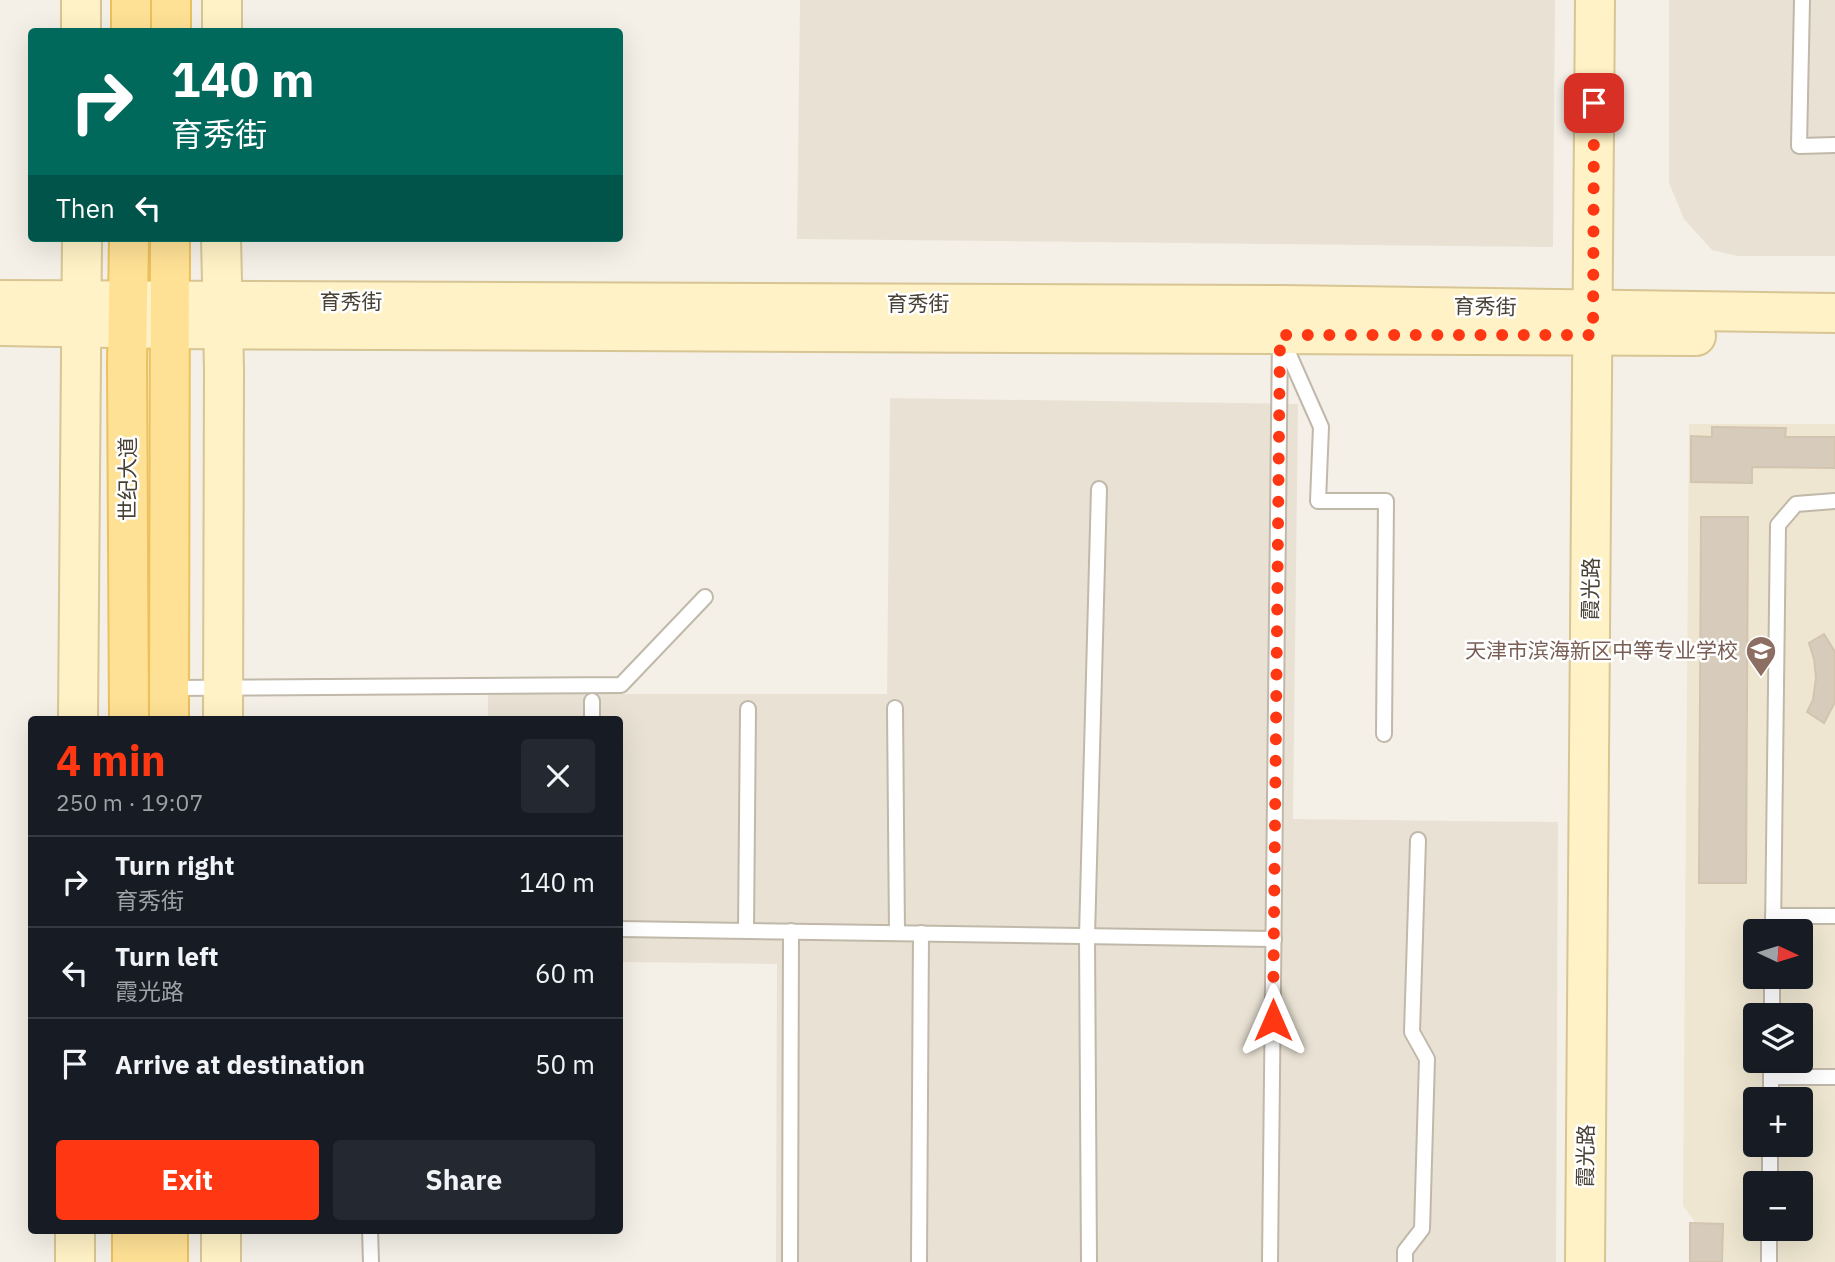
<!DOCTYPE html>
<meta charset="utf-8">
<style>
body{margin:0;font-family:"IBM Plex Sans","Noto Sans SC",sans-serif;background:#242831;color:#f1f3f6;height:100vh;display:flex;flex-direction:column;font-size:26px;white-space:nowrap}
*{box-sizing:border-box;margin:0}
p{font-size:23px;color:#9ea1a6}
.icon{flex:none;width:38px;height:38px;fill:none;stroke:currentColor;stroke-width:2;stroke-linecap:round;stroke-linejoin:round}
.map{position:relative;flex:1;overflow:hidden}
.drawer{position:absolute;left:28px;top:716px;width:595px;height:518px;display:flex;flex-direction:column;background:#171b24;border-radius:7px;box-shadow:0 7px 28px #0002}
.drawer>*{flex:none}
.banner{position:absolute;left:28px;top:28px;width:595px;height:214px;border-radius:7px;box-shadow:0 7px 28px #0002;background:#00695c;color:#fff;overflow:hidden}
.needle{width:46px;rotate:94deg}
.fabs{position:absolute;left:1743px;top:919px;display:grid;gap:14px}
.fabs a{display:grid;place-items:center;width:70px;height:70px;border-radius:7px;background:#171b24;box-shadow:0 7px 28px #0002;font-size:35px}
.pin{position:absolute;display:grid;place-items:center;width:60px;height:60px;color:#fff;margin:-30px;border-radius:14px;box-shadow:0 4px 10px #0006}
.me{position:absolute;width:77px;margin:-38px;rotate:0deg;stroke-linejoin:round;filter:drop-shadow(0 0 5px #0008)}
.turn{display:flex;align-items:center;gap:24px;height:147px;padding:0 28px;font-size:32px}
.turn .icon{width:91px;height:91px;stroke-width:2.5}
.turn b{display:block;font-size:49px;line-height:60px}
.then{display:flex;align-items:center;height:66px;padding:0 28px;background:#0003;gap:14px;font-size:26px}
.round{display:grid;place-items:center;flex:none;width:74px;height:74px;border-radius:7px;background:#242831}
.overview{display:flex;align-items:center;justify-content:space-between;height:119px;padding:0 28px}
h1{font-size:42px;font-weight:800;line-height:52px;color:#ff3813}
.primary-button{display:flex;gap:14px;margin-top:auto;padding:14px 28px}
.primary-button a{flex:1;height:80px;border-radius:7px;background:#ff3813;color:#fff;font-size:28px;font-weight:800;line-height:80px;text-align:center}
.primary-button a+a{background:#242831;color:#f1f3f6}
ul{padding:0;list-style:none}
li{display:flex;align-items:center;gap:21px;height:91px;padding:0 28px;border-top:2px solid #363941}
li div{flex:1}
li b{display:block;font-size:26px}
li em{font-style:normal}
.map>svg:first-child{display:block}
.residential{fill:#e9e2d4}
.education{fill:#eee6d0;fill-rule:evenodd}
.building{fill:#d7ccbb;stroke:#d2c4ae;stroke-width:2}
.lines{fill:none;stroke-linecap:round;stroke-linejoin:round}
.lane-casing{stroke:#c0b8a9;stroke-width:18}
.secondary-casing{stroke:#d7c594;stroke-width:42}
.primary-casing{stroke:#ebc15e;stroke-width:42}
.lane{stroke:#fff;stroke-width:14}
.secondary{stroke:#fff2c6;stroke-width:38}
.primary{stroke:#ffe195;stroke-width:38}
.route{stroke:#ff3813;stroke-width:12;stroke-dasharray:0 21.6}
.labels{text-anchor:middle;stroke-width:5;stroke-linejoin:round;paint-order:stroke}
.street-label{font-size:21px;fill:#484135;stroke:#fff}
.education-label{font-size:21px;fill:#785e54;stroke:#fff;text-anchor:end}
</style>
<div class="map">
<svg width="1835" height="1262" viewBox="0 0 1835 1262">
<rect width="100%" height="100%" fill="#f4f0e7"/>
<g class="residential">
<polygon points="800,0 1555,0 1553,247 797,239"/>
<polygon points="1669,0 1835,0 1835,256 1738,256 1712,250 1684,219 1669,183"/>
<polygon points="890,398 1298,404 1293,819 1558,822 1556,1262 776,1262 777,964 620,962 620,719 488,719 488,694 887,694"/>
</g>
<path class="education" d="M1689,424H1835V1262H1695L1696,1223L1683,1206ZM1755,931H1801V976H1755ZM1755,1015H1801V1060H1755ZM1755,1099H1801V1144H1755ZM1755,1183H1801V1228H1755Z"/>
<g class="building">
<polygon points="1712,427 1786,428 1785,437 1835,437 1835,468 1752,467 1752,483 1691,482 1691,436 1712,437"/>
<polygon points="1701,517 1748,517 1746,883 1699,883"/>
<polygon points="1824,634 1835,652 1835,702 1824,723 1807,712 1813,700 1816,678 1814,659 1809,643"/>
<polygon points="1690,1223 1723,1224 1722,1262 1690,1262"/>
</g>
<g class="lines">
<g class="lane-casing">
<g id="lane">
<polyline points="1802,0 1799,146 1835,145"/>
<polyline points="1282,339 1321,427 1318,501 1386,501 1384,734"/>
<polyline points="170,688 621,685 705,597"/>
<polyline points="895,708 897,933"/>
<polyline points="592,719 592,701"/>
<polyline points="1773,916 1835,916"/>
<polyline points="620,929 1274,939"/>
<polyline points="746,930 748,709"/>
<polyline points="1773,931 1778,525 1796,504 1835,501"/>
<polyline points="1772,1015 1772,976"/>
<polyline points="1771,1077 1835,1077"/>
<polyline points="1771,1099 1771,1060"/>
<polyline points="1770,1183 1770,1144"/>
<polyline points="370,1230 371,1262"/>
<polyline points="790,1262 791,931"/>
<polyline points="919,1262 921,933"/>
<polyline points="1089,1262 1087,936 1099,489"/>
<polyline points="1270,1262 1280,334"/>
<polyline points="1405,1262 1405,1251 1422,1229 1427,1059 1412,1032 1418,840"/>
<polyline points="1769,1262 1769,1228"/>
</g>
</g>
<g class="secondary-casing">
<g id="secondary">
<polyline points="81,0 81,32"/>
<polyline points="222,32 222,0"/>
<polyline points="221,238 224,369 223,719"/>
<polyline points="0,300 1282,305 1835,313"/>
<polyline points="0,326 170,329 1696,336"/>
<polyline points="78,719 82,238"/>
<polyline points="75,1230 75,1262"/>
<polyline points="221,1230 221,1262"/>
<polyline points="1585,1262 1595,0"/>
</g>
</g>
<g class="primary-casing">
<g id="primary">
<polyline points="131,32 131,0"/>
<polyline points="171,32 171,0"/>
<polyline points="129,719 127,364 129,238"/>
<polyline points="169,719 170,238"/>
<polyline points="132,1230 132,1262"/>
<polyline points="168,1230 168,1262"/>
</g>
</g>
<use href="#lane" class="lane"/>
<use href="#secondary" class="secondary"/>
<use href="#primary" class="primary"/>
</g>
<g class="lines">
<polyline class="route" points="1273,1020 1280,335 1593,335 1594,103"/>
</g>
<defs>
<g id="school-pin" transform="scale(1.575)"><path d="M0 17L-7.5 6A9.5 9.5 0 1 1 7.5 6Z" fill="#8d6e63" stroke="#fff"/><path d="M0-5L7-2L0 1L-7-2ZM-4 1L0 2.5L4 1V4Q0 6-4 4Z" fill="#fff"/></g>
</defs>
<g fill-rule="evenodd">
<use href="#school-pin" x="1761" y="651"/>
</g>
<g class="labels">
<g class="street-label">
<text x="351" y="309">育秀街</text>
<text x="918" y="311">育秀街</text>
<text transform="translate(1485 307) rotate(1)" y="7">育秀街</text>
<text transform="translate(128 479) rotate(-90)" y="7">世纪大道</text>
<text transform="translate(1591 589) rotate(-89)" y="7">霞光路</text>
<text transform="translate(1586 1156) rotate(-89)" y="7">霞光路</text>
</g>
<g class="education-label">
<text x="1738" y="658">天津市滨海新区中等专业学校</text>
</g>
</g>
</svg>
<div class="fabs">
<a><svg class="needle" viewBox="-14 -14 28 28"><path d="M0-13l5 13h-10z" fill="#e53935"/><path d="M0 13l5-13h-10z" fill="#9ea1a6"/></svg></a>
<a><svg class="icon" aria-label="layers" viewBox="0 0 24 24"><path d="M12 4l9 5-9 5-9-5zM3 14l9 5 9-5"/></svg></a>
<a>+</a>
<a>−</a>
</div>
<div class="pin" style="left:1594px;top:103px;background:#d93025"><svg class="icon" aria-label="arrive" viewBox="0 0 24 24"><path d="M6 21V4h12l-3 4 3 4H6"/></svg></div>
<svg class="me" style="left:1273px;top:1020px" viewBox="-20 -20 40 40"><path d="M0-17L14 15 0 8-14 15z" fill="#ff3813" stroke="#fff" stroke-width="4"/></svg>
<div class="banner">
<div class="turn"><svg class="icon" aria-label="right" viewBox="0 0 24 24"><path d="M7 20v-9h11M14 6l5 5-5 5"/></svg><div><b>140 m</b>育秀街</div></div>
<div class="then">Then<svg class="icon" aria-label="left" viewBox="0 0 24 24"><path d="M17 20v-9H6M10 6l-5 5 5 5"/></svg></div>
</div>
<section class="drawer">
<div class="overview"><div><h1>4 min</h1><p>250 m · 19:07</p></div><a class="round"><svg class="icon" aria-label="close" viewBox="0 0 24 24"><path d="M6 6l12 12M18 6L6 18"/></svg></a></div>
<ul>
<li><svg class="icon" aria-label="right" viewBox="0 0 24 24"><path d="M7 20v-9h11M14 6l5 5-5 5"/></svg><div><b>Turn right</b><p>育秀街</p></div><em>140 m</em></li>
<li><svg class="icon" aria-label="left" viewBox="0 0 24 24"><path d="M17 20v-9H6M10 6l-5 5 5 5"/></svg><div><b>Turn left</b><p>霞光路</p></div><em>60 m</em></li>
<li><svg class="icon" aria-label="arrive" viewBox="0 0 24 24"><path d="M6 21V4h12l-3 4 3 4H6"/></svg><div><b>Arrive at destination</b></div><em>50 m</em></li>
</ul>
<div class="primary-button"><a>Exit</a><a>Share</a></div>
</section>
</div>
